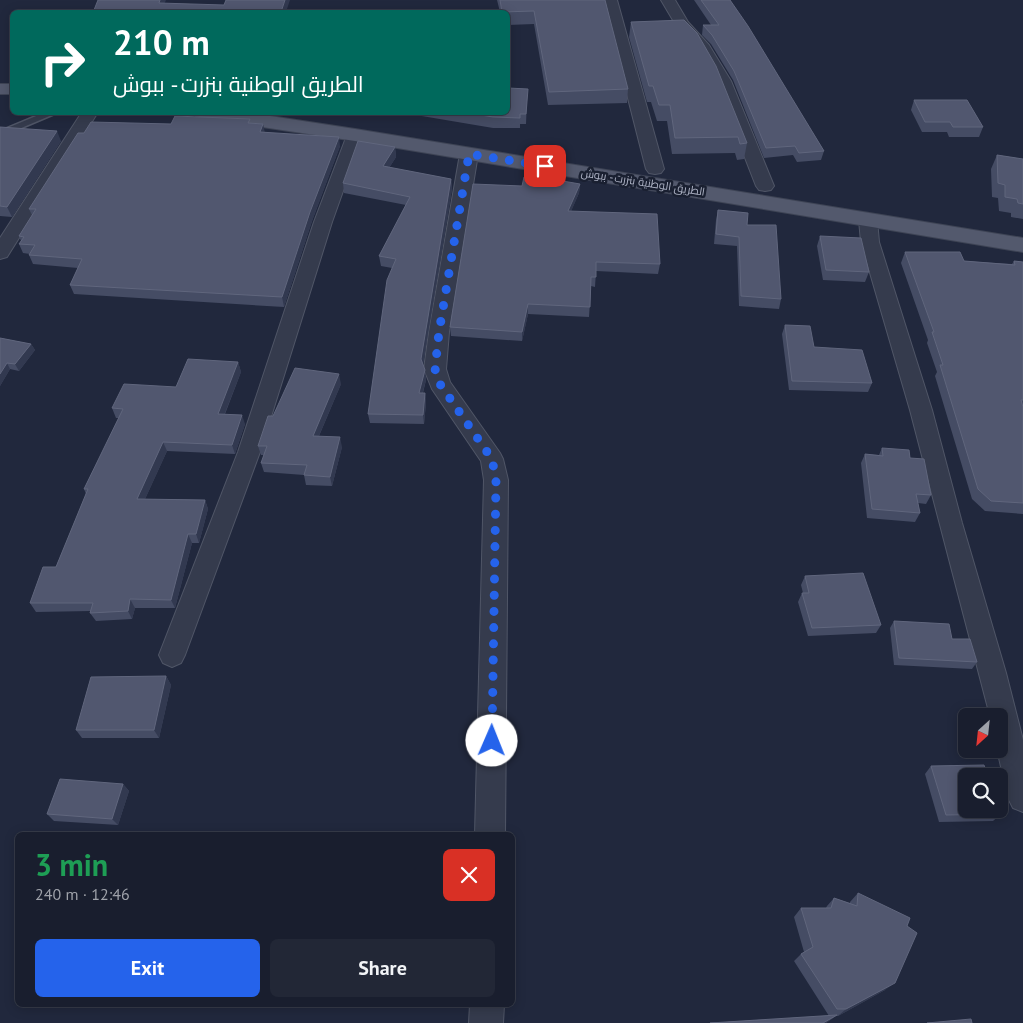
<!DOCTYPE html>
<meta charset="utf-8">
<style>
body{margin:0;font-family:"PT Sans",Cairo,sans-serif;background:#222736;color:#f1f3f6;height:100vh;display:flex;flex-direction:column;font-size:19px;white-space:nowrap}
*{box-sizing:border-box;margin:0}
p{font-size:16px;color:#9fa2aa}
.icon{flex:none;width:28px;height:28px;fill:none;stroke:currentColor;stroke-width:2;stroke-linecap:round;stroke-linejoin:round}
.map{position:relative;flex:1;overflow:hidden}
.drawer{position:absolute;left:15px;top:832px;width:500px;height:175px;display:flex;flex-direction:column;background:#191e2e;border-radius:8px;box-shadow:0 2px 12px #0003,0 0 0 1px #373c4a}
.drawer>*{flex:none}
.hud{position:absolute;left:10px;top:10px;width:500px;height:105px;border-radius:8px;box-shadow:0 2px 12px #0003,0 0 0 1px #373c4a;background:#00695c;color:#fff;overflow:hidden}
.needle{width:32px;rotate:207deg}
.fabs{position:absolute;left:958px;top:708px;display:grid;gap:10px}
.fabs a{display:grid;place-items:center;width:50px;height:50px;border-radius:8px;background:#191e2e;box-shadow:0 2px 12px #0003,0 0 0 1px #373c4a;font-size:25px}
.pin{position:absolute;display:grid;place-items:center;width:42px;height:42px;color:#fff;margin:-21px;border-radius:10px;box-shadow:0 2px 8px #0006}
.me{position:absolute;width:55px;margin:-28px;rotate:1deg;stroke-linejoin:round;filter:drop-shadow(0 0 4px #0008)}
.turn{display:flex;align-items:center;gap:18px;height:105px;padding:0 20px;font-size:22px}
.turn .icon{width:65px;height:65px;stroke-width:2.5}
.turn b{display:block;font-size:35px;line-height:42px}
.round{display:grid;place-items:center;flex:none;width:52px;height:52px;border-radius:8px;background:#222736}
.overview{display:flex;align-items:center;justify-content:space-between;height:85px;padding:0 20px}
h1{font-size:30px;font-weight:800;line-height:38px;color:#1e9e55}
.primary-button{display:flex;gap:10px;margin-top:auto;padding:10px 20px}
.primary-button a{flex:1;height:58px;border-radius:8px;background:#2563eb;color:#fff;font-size:20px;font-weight:800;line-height:58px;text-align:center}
.primary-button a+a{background:#222736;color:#f1f3f6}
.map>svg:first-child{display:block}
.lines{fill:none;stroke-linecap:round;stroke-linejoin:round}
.lane-casing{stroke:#505667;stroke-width:3}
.street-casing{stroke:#505667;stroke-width:2}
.primary-casing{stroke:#3e4455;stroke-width:2}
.lane{fill:#353b4d;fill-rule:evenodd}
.street{fill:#353b4d;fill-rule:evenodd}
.primary{fill:#53596d;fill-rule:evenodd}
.wall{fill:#454c64}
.shaded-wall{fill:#323950}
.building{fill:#51576f;stroke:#60667d}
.route{stroke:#2563eb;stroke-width:9;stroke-dasharray:0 16.2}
.labels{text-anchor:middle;stroke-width:5;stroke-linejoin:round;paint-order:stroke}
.far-street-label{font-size:11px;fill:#b1b6c8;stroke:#1a2031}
</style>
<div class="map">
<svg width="1023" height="1023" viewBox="0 0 1023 1023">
<rect width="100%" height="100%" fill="#21283d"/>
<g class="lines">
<g class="lane-casing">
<polygon id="lane" points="46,112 59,112 0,137 0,131"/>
</g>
<g class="street-casing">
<g id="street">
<polygon points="603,0 617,0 664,169 661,173 655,174 649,173 646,169"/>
<polygon points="661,0 675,0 688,22 709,45 731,81 774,186 771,190 765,191 759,190 756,186 715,81 696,47 677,27"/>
<polygon points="82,112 98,112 7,257 0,259 0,238"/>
<polygon points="355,130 361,131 363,135 332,222 260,452 185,655 181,663 172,667 163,663 159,655 238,452 314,222 347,135 349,131"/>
<polygon points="469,149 475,150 478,154 449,332 446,369 450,382 500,453 503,459 508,480 505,835 475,835 484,480 481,461 432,389 424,369 429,332 460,154 463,150"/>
<polygon points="868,214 874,216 877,220 879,242 932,410 962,523 1006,673 1023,740 1023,812 1013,808 1008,798 997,749 999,749 999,716 990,716 910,410 861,242 859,220 862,216"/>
<polygon points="470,1005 504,1005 503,1023 469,1023"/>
</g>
</g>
<g class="primary-casing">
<g id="primary">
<rect x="0" y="84" width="12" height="10"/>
<polygon points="194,112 244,112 355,129 1023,238 1023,252 355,141 203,118 196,116"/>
</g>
</g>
<use href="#lane" class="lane"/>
<use href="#street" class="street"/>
<use href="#primary" class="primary"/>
</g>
<g class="wall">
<polygon points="497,0 605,0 628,89 627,103 548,105 534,24 508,25 508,12 500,12"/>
<polygon points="694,0 730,0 824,151 821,160 797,162 793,155 764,158 733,80 711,44 702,35 703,25 711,25"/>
<polygon points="631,22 747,143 744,159 737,160 735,153 672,154 667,121 657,121 651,102 647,102 629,37"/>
<polygon points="527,99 526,124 520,124 520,128 493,128 404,113 508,112"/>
<polygon points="914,100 983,127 979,137 949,137 947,132 922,132 911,110"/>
<polygon points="251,123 263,124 264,132 340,146 312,221 284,307 74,294 70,285 78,268 33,264 29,255 30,254 23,253 19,244 21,241 19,236 32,215 29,209 84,133 171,124"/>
<polygon points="0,127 61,141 12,217 0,216"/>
<polygon points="395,147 396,157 389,168 451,179 452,189 423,364 426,380 423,393 425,393 426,403 424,424 370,423 368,414 392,268 381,266 379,256 406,205 344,193 343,183"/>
<polygon points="997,155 1023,159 1023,219 1011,217 1011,213 999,211 998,198 992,197 991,169"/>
<polygon points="580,184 579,193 571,211 660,264 658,274 596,271 595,287 591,286 589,317 528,314 522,341 451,336 450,327 522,186"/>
<polygon points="718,210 747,225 781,299 779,309 739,306 737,246 714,244 716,220"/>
<polygon points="820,236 869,272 865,282 823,280 817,246"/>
<polygon points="905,252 964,261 1012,264 1014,261 1023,262 1023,514 985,511 972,499 935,376 937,372 927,343 928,340 901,263"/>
<polygon points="785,325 814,347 872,383 868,392 789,390 782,334"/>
<polygon points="0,338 31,344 35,350 19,371 10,369 0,386"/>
<polygon points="238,362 241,372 225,414 245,424 235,454 167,451 145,499 205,500 208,509 199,543 192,543 175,608 135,608 132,619 96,621 90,613 91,611 36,612 30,603 56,567 86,494 84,489 119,418 116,418 112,408 176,387"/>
<polygon points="341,384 319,436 342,447 332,486 306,485 304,475 264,472 261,463 264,455 261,455 258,446 273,416"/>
<polygon points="882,448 910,458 931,495 926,504 918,503 920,513 915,522 867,518 861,463 865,454 879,455"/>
<polygon points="805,576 881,625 876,633 808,636 798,602 802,593 803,593 801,585"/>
<polygon points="894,621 952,639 977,662 972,669 894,665 890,628"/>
<polygon points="166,676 171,685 159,738 82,738 76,730"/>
<polygon points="931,766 1001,814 993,821 939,822 925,774"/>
<polygon points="123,784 129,791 118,825 54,821 47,814"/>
<polygon points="858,893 885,990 838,1016 836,1016 826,1023 710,1023 829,1016 794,961 801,954 804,952 794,917 801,908 826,908 827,906 834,898 850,903 850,902"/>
</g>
<g class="shaded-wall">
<polygon points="160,0 166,0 161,12 159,3"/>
<polygon points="285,0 290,0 286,12 281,12"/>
<polygon points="263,124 265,133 260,132"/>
<polygon points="57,131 61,141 12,217 7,207"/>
<polygon points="339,137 340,146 312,221 284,307 282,297 310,212"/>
<polygon points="395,147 396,157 384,176 383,166"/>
<polygon points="451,179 452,189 422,369 421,359"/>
<polygon points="580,184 579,193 567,221 568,211"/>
<polygon points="528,304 528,314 522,341 522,332"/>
<polygon points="31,344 35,350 19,371 15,364"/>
<polygon points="238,362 241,372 221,423 218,414"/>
<polygon points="7,363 10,369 0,386 0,374"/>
<polygon points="425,370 426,380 420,402 419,393"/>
<polygon points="339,374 341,384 315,445 313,436"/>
<polygon points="425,393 426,403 424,424 423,415"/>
<polygon points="242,415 245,424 235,454 232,445"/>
<polygon points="340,437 342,447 332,486 330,477"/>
<polygon points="163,442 167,451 141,508 137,499"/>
<polygon points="205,500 208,509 199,543 196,534"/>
<polygon points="188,534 192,543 175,608 171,600"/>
<polygon points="130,599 135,608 132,619 128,611"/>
<polygon points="166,676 171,685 159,738 154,730"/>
<polygon points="123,784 129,791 118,825 112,819"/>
<polygon points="895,983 885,990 838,1016 846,1009"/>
<polygon points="837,1015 826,1023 823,1023"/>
</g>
<g class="building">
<polygon points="98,0 160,0 159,3 224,5 226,0 285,0 281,12 68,12 69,11 94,10"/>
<polygon points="500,0 605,0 628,89 549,92 534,11 502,12"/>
<polygon points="701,0 730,0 748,26 824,151 799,153 795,146 766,148 734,71 712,35 703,25 719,25"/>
<polygon points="684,20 697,33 716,66 747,143 740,144 738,137 675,138 670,105 659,105 653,86 649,86 631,22"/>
<polygon points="508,88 528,89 526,114 520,114 520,118 493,117 463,112 508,112"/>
<polygon points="914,100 967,100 983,127 953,127 950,122 925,122"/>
<polygon points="175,116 250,119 248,123 263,124 260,132 339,137 310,212 282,297 70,285 82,259 29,255 35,245 19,244 24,237 19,236 36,209 29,209 78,133 84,133 91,122 171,124"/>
<polygon points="0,127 57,131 7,207 0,206"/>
<polygon points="358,141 395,147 383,166 451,179 421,359 425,370 419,393 425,393 423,415 368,414 387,280 396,259 379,256 410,197 343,183"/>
<polygon points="997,155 1023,159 1023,204 1018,203 1017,199 1005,197 1005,185 998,183"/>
<polygon points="524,177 551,179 580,184 568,211 657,214 660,264 596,262 596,277 591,277 590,307 528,304 522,332 450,327 473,184 522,186"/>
<polygon points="718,210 748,213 747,225 776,225 781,299 741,296 739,237 716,234"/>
<polygon points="820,236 861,238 869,272 826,270"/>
<polygon points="905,252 960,252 964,261 1015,265 1014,261 1023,262 1023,400 1021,400 1023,407 1023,503 991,501 978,489 940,365 943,365 932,332 934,332"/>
<polygon points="785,325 810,326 814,347 862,350 872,383 792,381"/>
<polygon points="0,338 31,344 15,364 7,363 0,374"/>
<polygon points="188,359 238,362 218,414 242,415 232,445 163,442 137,499 205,500 196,534 188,534 171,600 130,599 128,611 90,613 93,603 30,603 43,567 56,567 88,489 84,489 123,409 112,408 124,384 176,387"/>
<polygon points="295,368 339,374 313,436 340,437 330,477 304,475 307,465 261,463 267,446 258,446 268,416 273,416"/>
<polygon points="882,448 909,450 910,458 924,459 931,495 916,494 920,513 872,509 865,454 883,456"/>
<polygon points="863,573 881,625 812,628 802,593 809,593 805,576"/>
<polygon points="894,621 949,624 952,639 970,639 977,662 899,658"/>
<polygon points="166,676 154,730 76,730 91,677"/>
<polygon points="984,765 988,776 966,776 966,809 999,809 1001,814 946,815 931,766"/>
<polygon points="60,779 123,784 112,819 47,814"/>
<polygon points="858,893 910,918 907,926 917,933 895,983 846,1009 837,1009 801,954 813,947 801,908 831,908 834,898 857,906"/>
<polygon points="837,1015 823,1023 710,1023"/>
<polygon points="971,1019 972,1023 927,1023"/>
</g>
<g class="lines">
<polyline class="route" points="492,741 496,480 492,459 440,384 435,369 439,332 469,154 545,166"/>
</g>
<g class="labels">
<g class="far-street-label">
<text transform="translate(643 182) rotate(9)" y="4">الطريق الوطنية بنزرت - ببوش</text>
</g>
</g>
</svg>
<div class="fabs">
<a><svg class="needle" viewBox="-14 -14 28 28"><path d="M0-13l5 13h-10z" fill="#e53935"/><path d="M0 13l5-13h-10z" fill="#9fa2aa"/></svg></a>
<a><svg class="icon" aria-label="search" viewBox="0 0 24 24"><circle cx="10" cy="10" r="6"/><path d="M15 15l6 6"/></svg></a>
</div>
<div class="pin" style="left:545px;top:166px;background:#d93025"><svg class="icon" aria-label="arrive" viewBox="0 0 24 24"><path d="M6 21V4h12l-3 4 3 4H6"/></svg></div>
<svg class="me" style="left:492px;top:741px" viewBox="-20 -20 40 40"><circle r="19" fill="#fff"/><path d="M0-13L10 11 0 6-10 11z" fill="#2563eb"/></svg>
<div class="hud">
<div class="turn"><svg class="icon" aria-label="right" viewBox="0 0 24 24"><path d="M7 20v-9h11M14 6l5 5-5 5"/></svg><div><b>210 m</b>الطريق الوطنية بنزرت - ببوش</div></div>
</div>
<section class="drawer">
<div class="overview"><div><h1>3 min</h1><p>240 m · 12:46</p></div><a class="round" style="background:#d93025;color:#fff"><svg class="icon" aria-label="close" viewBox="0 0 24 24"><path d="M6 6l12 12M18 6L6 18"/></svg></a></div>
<div class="primary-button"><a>Exit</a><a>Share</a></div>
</section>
</div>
